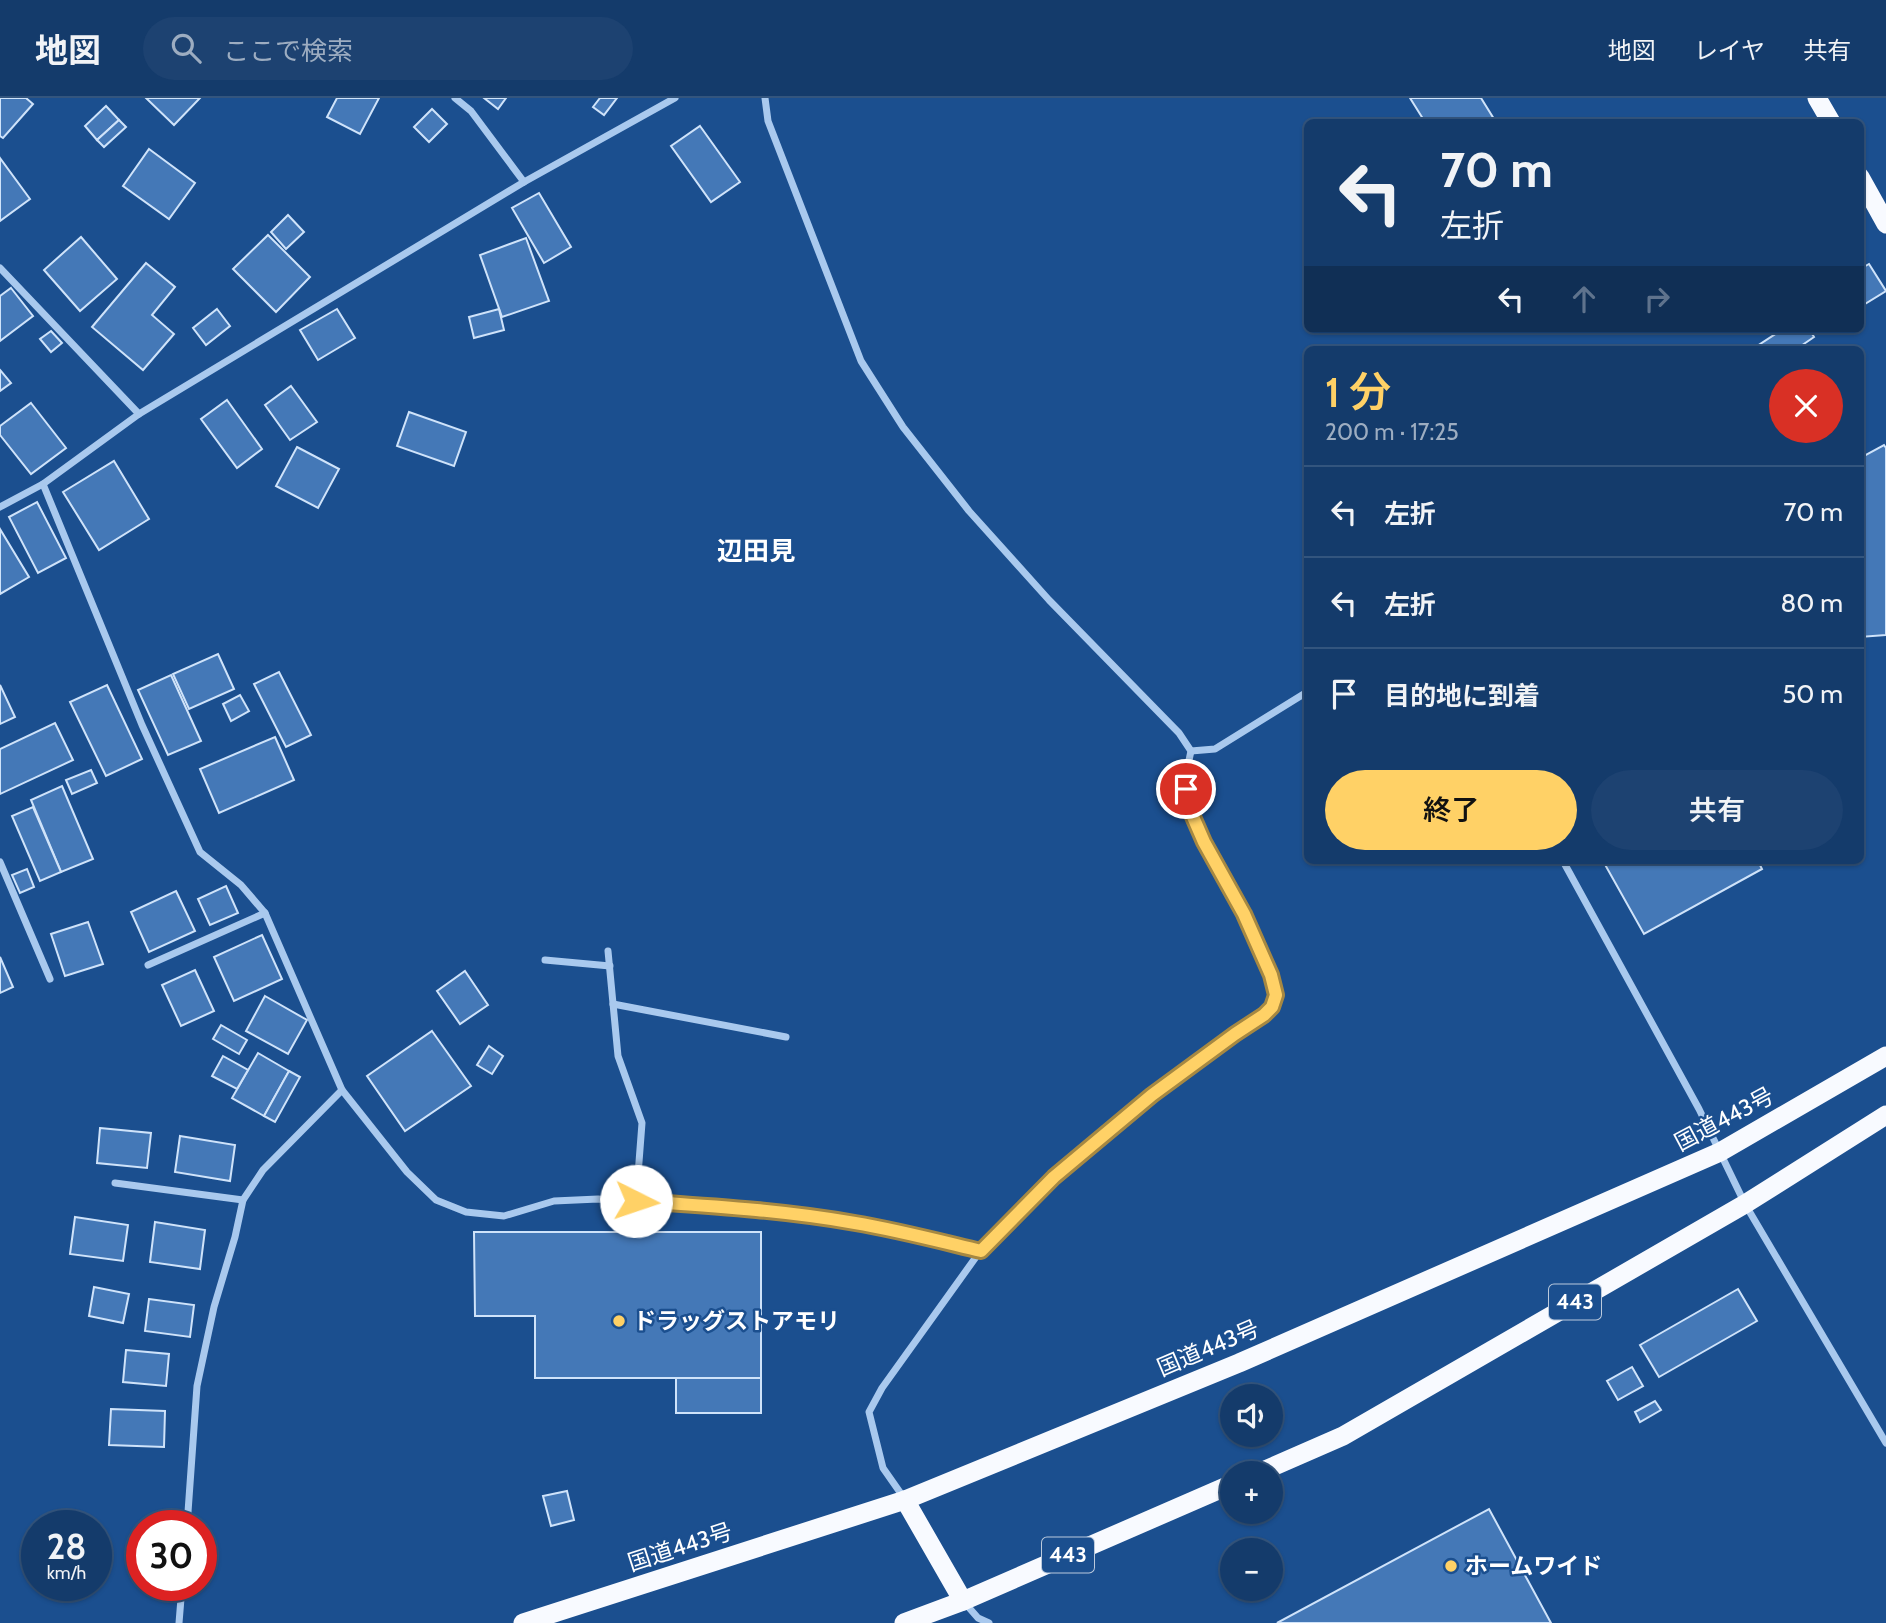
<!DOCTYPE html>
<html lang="ja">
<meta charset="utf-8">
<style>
body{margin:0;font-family:Cabin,"Noto Sans JP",sans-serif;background:#1d4271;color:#f1f3f6;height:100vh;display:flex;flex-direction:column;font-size:26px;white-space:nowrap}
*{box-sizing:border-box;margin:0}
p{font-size:23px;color:#9dadc1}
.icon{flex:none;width:38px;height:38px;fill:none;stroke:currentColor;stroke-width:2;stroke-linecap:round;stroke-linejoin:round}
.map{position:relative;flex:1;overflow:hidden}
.details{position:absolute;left:1304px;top:248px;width:560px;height:518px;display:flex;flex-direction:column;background:#143b6b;border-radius:10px;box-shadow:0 2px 5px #0004,0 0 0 2px #33557e}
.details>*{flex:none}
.guide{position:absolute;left:1304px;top:21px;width:560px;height:214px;border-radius:10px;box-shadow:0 2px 5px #0004,0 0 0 2px #33557e;background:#143b6b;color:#f1f3f6;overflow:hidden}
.tools{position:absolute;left:1220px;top:1286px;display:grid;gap:14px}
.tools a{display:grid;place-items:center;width:63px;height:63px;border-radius:50%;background:#143b6b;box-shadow:0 2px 5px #0004,0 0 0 2px #33557e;font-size:35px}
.speed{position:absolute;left:21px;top:1412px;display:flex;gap:14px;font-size:35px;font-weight:700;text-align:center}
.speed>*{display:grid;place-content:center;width:91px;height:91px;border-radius:50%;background:#143b6b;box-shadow:0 2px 5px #0004,0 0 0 2px #33557e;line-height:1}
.speed small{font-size:18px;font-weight:400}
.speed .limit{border:10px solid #d22;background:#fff;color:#111}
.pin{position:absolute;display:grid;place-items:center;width:60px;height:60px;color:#fff;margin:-30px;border:4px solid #fff;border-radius:50%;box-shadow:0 2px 7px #0007}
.me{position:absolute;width:77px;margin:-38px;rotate:94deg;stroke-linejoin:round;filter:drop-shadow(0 0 5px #0008)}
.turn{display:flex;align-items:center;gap:24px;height:147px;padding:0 21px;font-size:32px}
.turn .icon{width:91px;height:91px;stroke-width:2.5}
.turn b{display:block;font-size:49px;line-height:60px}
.lanes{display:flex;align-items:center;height:66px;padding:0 21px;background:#0003;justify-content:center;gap:35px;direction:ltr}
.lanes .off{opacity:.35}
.round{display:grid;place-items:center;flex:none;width:74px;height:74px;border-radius:37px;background:#1d4271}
.head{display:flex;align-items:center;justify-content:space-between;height:119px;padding:0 21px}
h1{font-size:42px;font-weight:600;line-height:52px;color:#ffd166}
.button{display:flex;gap:14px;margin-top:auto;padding:14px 21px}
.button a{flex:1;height:80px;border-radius:42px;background:#ffd166;color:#111;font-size:28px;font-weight:600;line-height:80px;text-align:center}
.button a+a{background:#1d4271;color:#f1f3f6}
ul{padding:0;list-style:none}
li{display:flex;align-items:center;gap:21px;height:91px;padding:0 21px;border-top:2px solid #33557e}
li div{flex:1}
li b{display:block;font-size:26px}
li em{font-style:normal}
header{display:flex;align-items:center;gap:42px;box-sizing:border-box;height:98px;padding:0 35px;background:#143b6b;border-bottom:2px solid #33557e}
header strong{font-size:33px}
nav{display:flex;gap:38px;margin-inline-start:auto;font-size:24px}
.search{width:490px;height:63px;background:#1d4271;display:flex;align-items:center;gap:18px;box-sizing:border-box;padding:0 24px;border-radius:38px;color:#9dadc1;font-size:26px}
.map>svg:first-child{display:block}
.building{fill:#4478b7;stroke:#cfe3fa;stroke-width:2}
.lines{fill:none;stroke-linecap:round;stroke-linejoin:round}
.minor{stroke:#a9c9ee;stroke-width:7}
.trunk{stroke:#f8faff;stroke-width:19}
.route-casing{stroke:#a68842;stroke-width:18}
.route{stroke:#ffd166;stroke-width:12}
.poi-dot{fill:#ffd166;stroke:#1b4f8f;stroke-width:2.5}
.labels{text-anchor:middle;stroke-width:5;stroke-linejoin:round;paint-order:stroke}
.shield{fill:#1b4f8f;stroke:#bbcadd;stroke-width:2}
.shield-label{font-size:21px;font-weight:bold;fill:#fff}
.street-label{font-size:23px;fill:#fff;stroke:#1b4f8f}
.poi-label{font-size:23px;font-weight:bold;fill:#fff;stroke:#1b4f8f;text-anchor:start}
.quarter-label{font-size:26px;font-weight:bold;fill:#fff;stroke:#1b4f8f}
</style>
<header>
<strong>地図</strong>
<div class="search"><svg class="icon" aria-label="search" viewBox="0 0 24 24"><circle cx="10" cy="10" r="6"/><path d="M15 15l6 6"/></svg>ここで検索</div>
<nav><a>地図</a><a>レイヤ</a><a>共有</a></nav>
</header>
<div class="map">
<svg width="1886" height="1525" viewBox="0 0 1886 1525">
<rect width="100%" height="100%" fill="#1b4f8f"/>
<g class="building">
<polygon points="0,0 26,0 33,6 3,40 0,38"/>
<polygon points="146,0 200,0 174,27"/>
<polygon points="337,0 379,0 360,36 327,19"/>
<polygon points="484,0 506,0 498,11"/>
<polygon points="600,0 617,0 604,17 593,9"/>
<polygon points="1410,0 1481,0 1494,21 1489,24 1425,24"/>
<polygon points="106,8 119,22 97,42 85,28"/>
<polygon points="432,11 447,26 429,44 414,29"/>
<polygon points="119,22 126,29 104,49 97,42"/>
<polygon points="700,28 740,84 711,104 671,48"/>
<polygon points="149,51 195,85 169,121 123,88"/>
<polygon points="0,60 30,101 0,123"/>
<polygon points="539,95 571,149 544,165 512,110"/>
<polygon points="288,117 304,134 286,151 271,134"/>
<polygon points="268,137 310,179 276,214 233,171"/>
<polygon points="81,139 117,181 80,213 44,172"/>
<polygon points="526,140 549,203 502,219 480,157"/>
<polygon points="146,165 175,189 152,217 174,236 143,272 92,229"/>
<polygon points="1869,166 1886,193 1860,209 1860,171"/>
<polygon points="11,190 33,218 0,243 0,198"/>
<polygon points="217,211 230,228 206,247 193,230"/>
<polygon points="337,211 355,240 318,262 300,232"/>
<polygon points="499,211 504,232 474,240 469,219"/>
<polygon points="1783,231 1809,231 1814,239 1795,252 1751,252"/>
<polygon points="51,233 62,245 51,254 40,241"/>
<polygon points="0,272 11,285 0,293"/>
<polygon points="291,288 317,324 290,342 265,307"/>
<polygon points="227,302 262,351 237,370 201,321"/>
<polygon points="31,305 66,350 31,376 0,337 0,328"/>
<polygon points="409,314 466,334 454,368 397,348"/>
<polygon points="1884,347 1886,350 1886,537 1860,539 1860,360"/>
<polygon points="297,349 339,371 318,410 276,388"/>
<polygon points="114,363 149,421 99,452 63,394"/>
<polygon points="37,404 66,460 38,475 9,419"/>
<polygon points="0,431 29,479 0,496"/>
<polygon points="218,556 234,591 189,611 173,576"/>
<polygon points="279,574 311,637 286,649 254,586"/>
<polygon points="171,577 201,643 168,657 138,592"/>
<polygon points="0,587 15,619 0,626"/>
<polygon points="107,587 142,661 106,678 70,604"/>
<polygon points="240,597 249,613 231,623 223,606"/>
<polygon points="55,625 73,662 0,696 0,651"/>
<polygon points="275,639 294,682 219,715 200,671"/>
<polygon points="91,672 97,685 72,696 66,682"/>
<polygon points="62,688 93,761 61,774 31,702"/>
<polygon points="33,709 61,774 40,783 12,718"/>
<polygon points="1603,763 1758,763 1762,771 1644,836"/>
<polygon points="27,771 34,789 20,795 12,777"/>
<polygon points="226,788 238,815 210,827 198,801"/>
<polygon points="176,793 195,833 149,854 131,814"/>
<polygon points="88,824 103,866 65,878 51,836"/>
<polygon points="262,837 282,881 234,903 214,859"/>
<polygon points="0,859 13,889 0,895"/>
<polygon points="195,872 214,913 181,928 162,887"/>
<polygon points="465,873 488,907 460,926 437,893"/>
<polygon points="265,898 307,922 288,956 246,933"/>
<polygon points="221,927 247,942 239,956 213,941"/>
<polygon points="432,933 471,988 405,1033 367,978"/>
<polygon points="489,948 503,958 492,976 477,967"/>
<polygon points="258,955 289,973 264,1018 232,1000"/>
<polygon points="223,958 248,972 237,991 212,978"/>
<polygon points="289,973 300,979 275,1024 264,1018"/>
<polygon points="100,1030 151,1035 147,1070 97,1065"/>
<polygon points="180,1038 235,1047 230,1083 175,1074"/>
<polygon points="75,1119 128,1127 123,1163 70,1156"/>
<polygon points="155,1124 205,1132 200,1171 150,1164"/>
<polygon points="474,1134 761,1134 761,1280 535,1280 535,1218 475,1218"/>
<polygon points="94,1189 129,1196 123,1225 89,1218"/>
<polygon points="1738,1191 1757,1223 1659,1279 1640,1247"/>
<polygon points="149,1201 194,1207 190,1239 145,1233"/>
<polygon points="126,1252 169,1256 166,1288 123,1284"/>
<polygon points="1632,1269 1643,1288 1618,1302 1607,1283"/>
<rect x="676" y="1280" width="85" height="35"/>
<polygon points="1655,1303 1661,1312 1640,1324 1635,1314"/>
<polygon points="111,1311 165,1313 164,1349 109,1347"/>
<polygon points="567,1393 574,1422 551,1428 543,1398"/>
<polygon points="1489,1411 1551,1525 1277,1525"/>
</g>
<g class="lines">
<g class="minor">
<polyline points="455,0 471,13 524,84"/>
<polyline points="765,0 768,23 861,263 903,329 969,413 1049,502 1179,635 1191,653 1186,676 1187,705 1204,744 1256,841 1271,877 1276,897 1272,909 1264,917 1235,936 1152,997 1054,1079 981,1152 882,1290 869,1314 883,1370 904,1400"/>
<polyline points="0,170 139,316"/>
<polyline points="43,386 142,627 200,754 241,787 265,815 342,992 407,1074 436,1102 466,1114 504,1118 554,1103 598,1101 782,1114 855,1125 981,1152"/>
<polyline points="0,409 43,386 139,316 524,84 675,0"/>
<polyline points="1191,653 1215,651 1307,594"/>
<polyline points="1563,763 1699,1011 1745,1106 1886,1345"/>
<polyline points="0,764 50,881"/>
<polyline points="608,853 618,958 642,1025 636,1103"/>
<polyline points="545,862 610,868"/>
<polyline points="148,867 265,815"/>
<polyline points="613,906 786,939"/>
<polyline points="115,1085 243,1102"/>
<polyline points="187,1428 197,1288 214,1209 235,1139 243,1102 263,1072 342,992"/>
<polyline points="964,1504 978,1520 989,1525"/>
<polyline points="179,1525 182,1488"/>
</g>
<g class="trunk">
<polyline points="1817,0 1831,24"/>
<polyline points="1860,79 1886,126"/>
<polyline points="1256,1376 1343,1338 1745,1106 1886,1017"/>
<polyline points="905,1402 963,1503"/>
<polyline points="523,1525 905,1402 1239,1265 1720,1054 1886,958"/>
<polyline points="904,1525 963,1503 1232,1386"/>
</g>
</g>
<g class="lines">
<g class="route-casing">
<path id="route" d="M636,1103C709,1108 782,1112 855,1125C897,1132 939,1143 981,1153L1054,1079L1152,997L1235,936L1264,917L1272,909L1276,897L1271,877L1244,816L1204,744L1187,705L1186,691"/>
</g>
<use href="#route" class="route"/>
</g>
<g class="poi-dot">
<circle cx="619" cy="1223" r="7"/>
<circle cx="1451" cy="1468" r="7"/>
</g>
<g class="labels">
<g class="shield">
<rect x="1549" y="1186.5" width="52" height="35" rx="5"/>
<rect x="1042" y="1439.5" width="52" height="35" rx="5"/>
</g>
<g class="shield-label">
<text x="1575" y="1211">443</text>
<text x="1068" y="1464">443</text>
</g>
<g class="street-label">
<text transform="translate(1724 1021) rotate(-28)" y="8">国道443号</text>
<text transform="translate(1208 1250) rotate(-23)" y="8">国道443号</text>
<text transform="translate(680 1449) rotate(-18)" y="8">国道443号</text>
</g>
<g class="poi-label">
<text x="633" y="1231">ドラッグストアモリ</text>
<text x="1465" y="1476">ホームワイド</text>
</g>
<g class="quarter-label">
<text x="756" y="462">辺田見</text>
</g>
</g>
</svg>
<div class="tools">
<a><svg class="icon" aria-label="sound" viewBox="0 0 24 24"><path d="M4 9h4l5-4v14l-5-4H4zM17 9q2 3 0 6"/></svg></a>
<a>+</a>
<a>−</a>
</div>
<div class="speed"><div>28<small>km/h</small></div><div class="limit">30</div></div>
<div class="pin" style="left:1186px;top:691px;background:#d93025"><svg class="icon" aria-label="arrive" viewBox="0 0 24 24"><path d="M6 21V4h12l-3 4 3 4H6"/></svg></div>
<svg class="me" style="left:636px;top:1103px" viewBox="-20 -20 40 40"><circle r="19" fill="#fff"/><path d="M0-13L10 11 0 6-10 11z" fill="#ffd166"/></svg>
<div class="guide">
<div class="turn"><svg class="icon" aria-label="left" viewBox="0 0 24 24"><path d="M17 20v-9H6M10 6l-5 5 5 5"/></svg><div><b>70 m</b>左折</div></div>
<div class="lanes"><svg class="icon" aria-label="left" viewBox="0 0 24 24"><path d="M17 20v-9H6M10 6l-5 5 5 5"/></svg><svg class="icon off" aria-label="ahead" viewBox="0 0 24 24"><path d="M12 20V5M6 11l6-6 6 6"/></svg><svg class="icon off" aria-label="right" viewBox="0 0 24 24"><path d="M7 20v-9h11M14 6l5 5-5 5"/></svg></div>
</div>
<section class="details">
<div class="head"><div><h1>1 分</h1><p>200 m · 17:25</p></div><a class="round" style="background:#d93025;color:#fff"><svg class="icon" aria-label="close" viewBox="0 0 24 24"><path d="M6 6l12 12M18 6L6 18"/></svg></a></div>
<ul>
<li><svg class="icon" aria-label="left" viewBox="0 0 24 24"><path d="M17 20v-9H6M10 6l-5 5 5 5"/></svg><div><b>左折</b></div><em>70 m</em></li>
<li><svg class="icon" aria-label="left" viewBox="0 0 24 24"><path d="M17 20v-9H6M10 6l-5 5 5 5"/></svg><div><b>左折</b></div><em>80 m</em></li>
<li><svg class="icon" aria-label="arrive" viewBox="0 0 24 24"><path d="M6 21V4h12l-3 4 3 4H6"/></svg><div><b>目的地に到着</b></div><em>50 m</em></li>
</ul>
<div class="button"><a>終了</a><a>共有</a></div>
</section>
</div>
